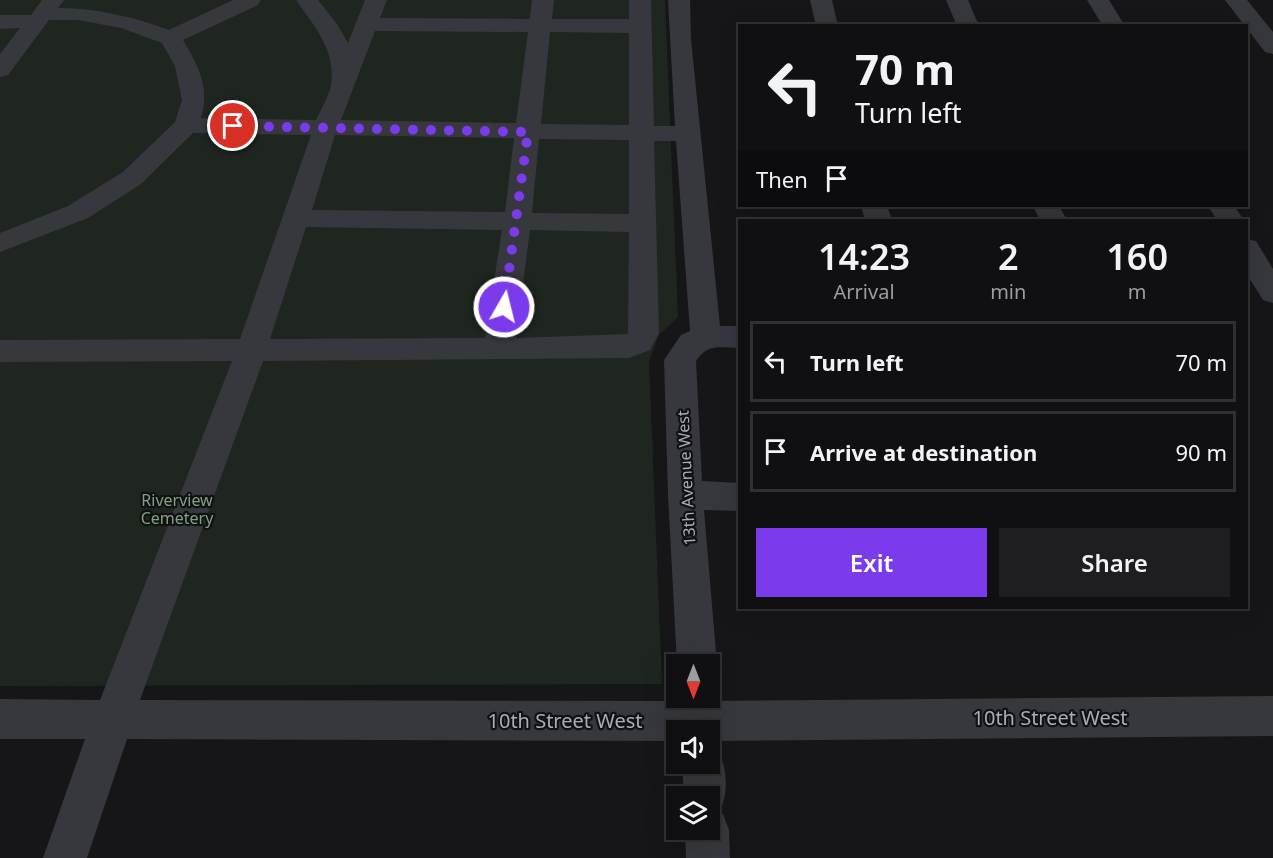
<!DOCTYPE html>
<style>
body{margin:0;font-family:"Noto Sans",sans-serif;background:#1e1e20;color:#f1f3f6;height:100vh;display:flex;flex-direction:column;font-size:22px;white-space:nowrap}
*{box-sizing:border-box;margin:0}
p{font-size:20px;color:#9c9d9f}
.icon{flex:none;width:33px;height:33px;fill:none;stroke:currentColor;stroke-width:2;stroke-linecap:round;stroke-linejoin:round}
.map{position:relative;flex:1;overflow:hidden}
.details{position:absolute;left:738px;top:219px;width:510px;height:390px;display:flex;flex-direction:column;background:#101012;border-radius:0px;box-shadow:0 6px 24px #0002,0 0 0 2px #303032}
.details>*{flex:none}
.top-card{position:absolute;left:738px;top:24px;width:510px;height:183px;border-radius:0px;box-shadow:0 6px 24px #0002,0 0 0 2px #303032;background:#101012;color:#f1f3f6;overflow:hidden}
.needle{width:39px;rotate:180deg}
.tools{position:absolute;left:666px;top:654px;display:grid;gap:12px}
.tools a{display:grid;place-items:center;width:54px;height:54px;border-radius:0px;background:#101012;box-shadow:0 6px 24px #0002,0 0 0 2px #303032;font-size:30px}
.pin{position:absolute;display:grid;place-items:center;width:51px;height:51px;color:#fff;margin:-26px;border:3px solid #fff;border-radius:50%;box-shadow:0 2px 6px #0007}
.me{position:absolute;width:66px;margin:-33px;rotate:8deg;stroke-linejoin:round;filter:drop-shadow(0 0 4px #0008)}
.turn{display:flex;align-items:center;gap:21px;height:126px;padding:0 18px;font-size:27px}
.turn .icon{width:78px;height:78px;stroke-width:2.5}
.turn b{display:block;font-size:42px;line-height:51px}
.then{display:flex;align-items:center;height:57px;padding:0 18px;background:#0003;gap:12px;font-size:22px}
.eta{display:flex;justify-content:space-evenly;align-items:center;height:102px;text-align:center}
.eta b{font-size:36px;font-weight:600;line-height:42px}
.cta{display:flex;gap:12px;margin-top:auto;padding:12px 18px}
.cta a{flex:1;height:69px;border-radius:0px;background:#7c3aed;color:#fff;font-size:24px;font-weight:600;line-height:69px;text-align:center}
.cta a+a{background:#1e1e20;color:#f1f3f6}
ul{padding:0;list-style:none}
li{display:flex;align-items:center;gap:18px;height:81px;margin:0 12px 9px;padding:0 6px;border:3px solid #303032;border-radius:0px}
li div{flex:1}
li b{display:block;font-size:22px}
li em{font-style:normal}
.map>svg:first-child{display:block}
.green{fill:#1e261f}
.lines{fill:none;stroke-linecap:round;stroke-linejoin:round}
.minor{fill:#37383d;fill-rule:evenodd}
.route{stroke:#7c3aed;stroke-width:10;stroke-dasharray:0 18}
.labels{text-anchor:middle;stroke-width:4.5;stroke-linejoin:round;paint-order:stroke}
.street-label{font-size:16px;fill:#a8adb8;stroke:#111113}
.park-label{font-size:16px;fill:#7fa381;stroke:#111113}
.near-street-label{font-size:20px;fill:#a8adb8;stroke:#111113}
</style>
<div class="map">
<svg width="1273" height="858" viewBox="0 0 1273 858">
<rect width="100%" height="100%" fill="#161618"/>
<polygon class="green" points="0,0 665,0 678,317 659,335 649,362 662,684 0,686"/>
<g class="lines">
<g class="minor">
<path d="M42,0H64L58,8C97,8 133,17 169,30L233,0H261L258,5L183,40C199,67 210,87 201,118L316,120C321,109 329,96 331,85C336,50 315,27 296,0H318L337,24L348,43L365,0H387L380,18L530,19L532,0H554L552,19H629V0H651L654,126H675L668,0H690L691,39L720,326H740V348C719,348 708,343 696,361L702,481L740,483V511L704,510L717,664L711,677L710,664H677L668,495L664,360L681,335L690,331L676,141H654L659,333L650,350L629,358L263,361L140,700L701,701L1273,696V736L710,741V730H676V741L127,739L87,858H43L85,739H0V699L100,700L232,361L0,362V340L240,339L311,135L193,133L141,184L88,218L0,252V233L68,206L123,172L175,122L182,100L175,66L162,43L121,28L78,20H49L8,75L0,77V54L20,28L0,29V15H31ZM375,31L528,32L516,123L341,120ZM550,32L629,33V125L541,124ZM335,135L514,138L505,212L312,210ZM539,139L629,140V214L532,213ZM306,227L502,230L485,338L270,339ZM530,230L629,232L628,334L516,338Z"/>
<polygon points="810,0 832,0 838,26 816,26"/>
<polygon points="946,0 968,0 979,26 957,26"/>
<polygon points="1087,0 1109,0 1125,26 1103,26"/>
<polygon points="1225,0 1247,0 1273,32 1273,54 1265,52"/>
<polygon points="861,206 887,206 892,220 865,220"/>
<polygon points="1033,206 1059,206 1067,220 1040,220"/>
<polygon points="1208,206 1234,206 1244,220 1217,220"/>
<polygon points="1246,239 1256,241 1273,269 1273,303 1263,300 1246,273"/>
<path d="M710,746L718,749C727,770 729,790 720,811L717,812L723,814L729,830L730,858H686L685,830H710V796H684L682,764H710Z"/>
</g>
</g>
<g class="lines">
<polyline class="route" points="233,126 528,132 504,307"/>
</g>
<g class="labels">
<g class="street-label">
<text transform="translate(686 478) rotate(-93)" y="6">13th Avenue West</text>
</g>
<g class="park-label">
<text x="177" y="506">Riverview<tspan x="177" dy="18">Cemetery</tspan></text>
</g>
<g class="near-street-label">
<text x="1050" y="725">10th Street West</text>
<text x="565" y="728">10th Street West</text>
</g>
</g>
</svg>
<div class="tools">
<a><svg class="needle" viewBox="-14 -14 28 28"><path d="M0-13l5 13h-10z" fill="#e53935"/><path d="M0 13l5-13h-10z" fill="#9c9d9f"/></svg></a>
<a><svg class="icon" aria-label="sound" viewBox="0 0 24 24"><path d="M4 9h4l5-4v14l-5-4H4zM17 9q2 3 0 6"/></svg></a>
<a><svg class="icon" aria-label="layers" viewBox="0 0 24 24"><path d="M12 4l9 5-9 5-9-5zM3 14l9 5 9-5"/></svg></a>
</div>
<div class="pin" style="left:233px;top:126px;background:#d93025"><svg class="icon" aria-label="arrive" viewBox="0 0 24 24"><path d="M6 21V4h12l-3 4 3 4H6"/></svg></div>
<svg class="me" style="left:504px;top:307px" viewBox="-20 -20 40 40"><circle r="17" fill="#7c3aed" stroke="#fff" stroke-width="3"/><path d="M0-11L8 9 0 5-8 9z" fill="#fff"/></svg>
<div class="top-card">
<div class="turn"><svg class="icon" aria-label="left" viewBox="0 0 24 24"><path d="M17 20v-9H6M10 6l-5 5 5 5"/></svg><div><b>70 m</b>Turn left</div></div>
<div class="then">Then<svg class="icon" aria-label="arrive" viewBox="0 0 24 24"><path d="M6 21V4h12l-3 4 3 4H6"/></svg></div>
</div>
<section class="details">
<div class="eta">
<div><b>14:23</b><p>Arrival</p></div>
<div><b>2</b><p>min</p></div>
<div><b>160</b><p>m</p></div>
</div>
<ul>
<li><svg class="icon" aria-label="left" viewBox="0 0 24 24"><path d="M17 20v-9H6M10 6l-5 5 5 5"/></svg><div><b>Turn left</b></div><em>70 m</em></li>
<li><svg class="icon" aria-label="arrive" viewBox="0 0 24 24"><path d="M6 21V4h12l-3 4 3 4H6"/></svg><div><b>Arrive at destination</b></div><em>90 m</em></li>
</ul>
<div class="cta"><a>Exit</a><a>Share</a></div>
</section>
</div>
